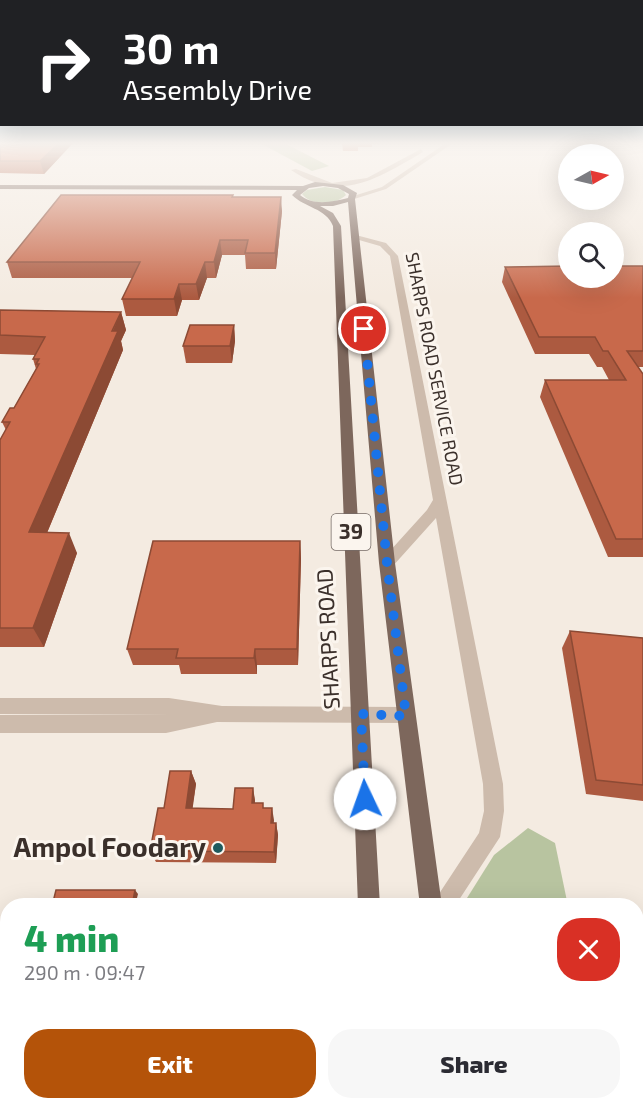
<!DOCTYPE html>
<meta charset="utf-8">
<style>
body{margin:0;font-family:"Exo 2",sans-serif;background:#f7f7f7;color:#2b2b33;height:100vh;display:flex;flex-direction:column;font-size:22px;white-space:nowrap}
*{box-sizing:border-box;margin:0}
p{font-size:20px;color:#7c7c81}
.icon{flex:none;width:33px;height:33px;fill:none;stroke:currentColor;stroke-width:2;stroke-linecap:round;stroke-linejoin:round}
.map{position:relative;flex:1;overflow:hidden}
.sheet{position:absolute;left:0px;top:898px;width:644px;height:212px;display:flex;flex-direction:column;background:#fff;border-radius:24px 24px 0 0;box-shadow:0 6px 24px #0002}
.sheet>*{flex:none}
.banner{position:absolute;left:0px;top:0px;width:644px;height:126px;box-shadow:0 6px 24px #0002;background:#202124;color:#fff;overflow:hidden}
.needle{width:39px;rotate:82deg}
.tools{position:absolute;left:558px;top:144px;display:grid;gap:12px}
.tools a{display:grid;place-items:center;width:66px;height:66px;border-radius:50%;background:#fff;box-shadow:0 6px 24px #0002;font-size:30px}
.pin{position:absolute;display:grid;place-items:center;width:51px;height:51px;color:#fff;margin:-26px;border:3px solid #fff;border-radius:50%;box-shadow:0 2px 6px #0007}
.me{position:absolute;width:66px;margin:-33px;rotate:357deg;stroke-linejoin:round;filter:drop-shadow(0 0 4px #0008)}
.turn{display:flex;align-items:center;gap:21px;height:126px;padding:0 24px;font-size:27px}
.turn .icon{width:78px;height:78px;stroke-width:2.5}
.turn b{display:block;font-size:42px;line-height:51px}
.round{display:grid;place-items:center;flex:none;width:63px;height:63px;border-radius:24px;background:#f7f7f7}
.headline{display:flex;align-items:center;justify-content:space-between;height:102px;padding:0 24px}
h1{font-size:36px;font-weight:800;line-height:45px;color:#1e9e55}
.cta{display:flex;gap:12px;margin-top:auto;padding:12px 24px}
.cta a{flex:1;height:69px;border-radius:24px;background:#b45309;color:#fff;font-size:24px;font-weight:800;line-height:69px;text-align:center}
.cta a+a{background:#f7f7f7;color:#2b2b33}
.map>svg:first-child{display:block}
.green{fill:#b8c4a0}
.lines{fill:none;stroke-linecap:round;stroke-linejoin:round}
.minor{fill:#cdbbac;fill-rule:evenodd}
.major{fill:#7d675c;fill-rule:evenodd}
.wall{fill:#ac5a40}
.shaded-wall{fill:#8c4a34}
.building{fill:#c8694b;stroke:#8c4a34;stroke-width:1.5}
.route{stroke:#1a73e8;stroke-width:10;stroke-dasharray:0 18}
.poi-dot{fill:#1f5a5e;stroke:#fbf5ee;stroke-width:2}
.labels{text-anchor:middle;stroke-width:6;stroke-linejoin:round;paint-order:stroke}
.far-street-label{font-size:18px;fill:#3b302b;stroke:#fbf5ee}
.shield{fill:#fbf5ee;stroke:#756b66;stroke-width:1.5}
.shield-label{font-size:21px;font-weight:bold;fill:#3b302b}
.street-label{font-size:22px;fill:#3b302b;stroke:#fbf5ee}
.near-poi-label{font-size:27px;font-weight:bold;fill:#3b302b;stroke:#fbf5ee;text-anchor:end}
</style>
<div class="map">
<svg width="643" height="1109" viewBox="0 0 643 1109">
<rect width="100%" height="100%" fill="#f4ebe1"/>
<g class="green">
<polygon points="260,143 284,143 329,166 312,171"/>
<path d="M325,187L343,190L346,195C336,205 311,206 302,194L307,190Z"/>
<polygon points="528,828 555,843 568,906 462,906 494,855"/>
<polygon points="636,1028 643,1029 643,1109 507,1109 504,1103 636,1102"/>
<polygon points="343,1103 344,1109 0,1109 0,1103 10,1102"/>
</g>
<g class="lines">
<g class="minor">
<polygon points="446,143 453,143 386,189 351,200 347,198 382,187"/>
<path d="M421,149L423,152C378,178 341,204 291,170L296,169L332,183L367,178Z"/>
<polygon points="352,234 386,243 398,256 503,784 504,811 500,837 455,906 431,906 479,833 484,811 483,784 436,518 392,567 382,567 379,563 427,510 433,500 390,256 380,246 352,238"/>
<polygon points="0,698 169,698 222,706 406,707 413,709 415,715 413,721 406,723 217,722 166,733 0,733 0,715 171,715 0,714"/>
</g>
<g class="major">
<path d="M315,182L343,185L357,193L355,199L395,563L442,906H420L379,563L348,202L333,206H320L333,213L341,226L380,906H358L333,226C326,208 305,208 292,195L297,190L0,189V185L303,186ZM323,186L338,188L349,194L348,198C333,202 312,206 300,195L309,188Z"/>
<rect x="357" y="1102" width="28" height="7"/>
<rect x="438" y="1102" width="28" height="7"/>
<polygon points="476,1102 503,1102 506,1109 478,1109"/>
</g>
</g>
<g class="wall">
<polygon points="0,143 73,143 44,174 0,173"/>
<polygon points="342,143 378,143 378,144 372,144 372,147 358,147 358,151 343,151"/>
<polygon points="233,195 233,197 282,211 276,269 246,269 245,255 222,255 216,278 207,278 199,300 182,300 177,316 126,316 122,299 132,278 12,278 7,262"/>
<polygon points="643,266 643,367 638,367 643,374 643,557 608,557 540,397 545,380 609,380 602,367 597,367 589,354 535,354 502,282 505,267"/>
<polygon points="0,310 121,312 126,330 121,341 123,350 47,533 77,553 44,647 0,647 0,440 6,430 2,422 14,408 36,369 33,359 35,355 0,354"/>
<polygon points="234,325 235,341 232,363 186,363 183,346"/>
<polygon points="300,541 301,559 298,665 257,665 257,674 181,674 179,665 133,665 127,649"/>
<polygon points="570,631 643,638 643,801 586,794 562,648"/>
<polygon points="191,771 196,784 192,809 233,809 253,788 255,803 264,808 272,808 273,823 276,823 278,835 276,863 156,862 150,851 164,808"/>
</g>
<g class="shaded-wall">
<polygon points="59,143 73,143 44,174 40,161"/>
<polygon points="281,197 282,211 276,269 275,253"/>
<polygon points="220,240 222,255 216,278 214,262"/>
<polygon points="205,262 207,278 199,300 196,284"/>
<polygon points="179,284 182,300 177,316 174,299"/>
<polygon points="121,312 126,330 121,341 123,350 39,552 29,532"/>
<polygon points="234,325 235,341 232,363 230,346"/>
<polygon points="69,533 77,553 44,647 33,628"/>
<polygon points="300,541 301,559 298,665 297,649"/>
<polygon points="255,649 257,665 257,674 254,658"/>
<polygon points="191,771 196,784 191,820 186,808"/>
<polygon points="253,788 255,800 254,815 252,803"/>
<polygon points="272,808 274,820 273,835 271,823"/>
<polygon points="276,823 278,835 276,863 274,852"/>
<polygon points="135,890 138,894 135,906 132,906"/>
</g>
<g class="building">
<polygon points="0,143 59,143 40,161 0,161"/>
<polygon points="61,195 233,195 232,197 281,197 275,253 245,253 248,240 220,240 214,262 205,262 196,284 179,284 174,299 122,299 140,262 7,262"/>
<polygon points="568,266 568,278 614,278 614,266 643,266 643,351 627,351 643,374 643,539 616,539 545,380 626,380 608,351 603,351 595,337 539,337 505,267"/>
<polygon points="0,310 121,312 112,331 118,331 29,532 69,533 33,628 0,628 0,440 10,422 2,422 10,408 14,408 39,364 36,364 39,359 33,359 45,337 0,335"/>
<polygon points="190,325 234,325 230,346 183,346"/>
<polygon points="153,541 300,541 297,649 255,649 254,658 176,658 178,649 127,649"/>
<polygon points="570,631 643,638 643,785 596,780"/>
<polygon points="170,771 191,771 186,808 233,809 235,788 253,788 252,803 263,803 263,808 272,808 271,823 276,823 274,852 150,851 158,808 164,808"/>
<polygon points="56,890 135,890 132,906 52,906"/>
</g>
<linearGradient id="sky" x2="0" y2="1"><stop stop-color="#7eb2d2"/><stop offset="0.48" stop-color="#faf6f2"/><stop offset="1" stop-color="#faf6f2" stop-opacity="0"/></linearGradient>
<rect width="643" height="298" fill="url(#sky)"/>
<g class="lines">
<polyline class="route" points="364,329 387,563 406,716 361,714 365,799"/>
</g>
<circle class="poi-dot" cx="218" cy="848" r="6"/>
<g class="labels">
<g class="far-street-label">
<text transform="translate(434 369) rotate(79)" y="6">SHARPS ROAD SERVICE ROAD</text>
</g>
<rect class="shield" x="331.5" y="514" width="39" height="36" rx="4.5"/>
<g class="shield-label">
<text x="351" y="539">39</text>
</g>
<g class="street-label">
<text transform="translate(328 639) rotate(-93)" y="8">SHARPS ROAD</text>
</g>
<g class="near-poi-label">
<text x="206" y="857">Ampol Foodary</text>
</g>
</g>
</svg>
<div class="tools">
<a><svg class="needle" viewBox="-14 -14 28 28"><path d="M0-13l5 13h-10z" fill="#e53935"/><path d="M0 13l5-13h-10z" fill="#7c7c81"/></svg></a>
<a><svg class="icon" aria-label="search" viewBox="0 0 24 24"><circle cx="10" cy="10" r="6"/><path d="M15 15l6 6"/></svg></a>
</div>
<div class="pin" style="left:364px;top:329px;background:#d93025"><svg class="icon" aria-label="arrive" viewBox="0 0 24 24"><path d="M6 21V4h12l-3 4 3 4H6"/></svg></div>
<svg class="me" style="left:365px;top:799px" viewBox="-20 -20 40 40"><circle r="19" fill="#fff"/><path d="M0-13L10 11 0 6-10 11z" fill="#1a73e8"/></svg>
<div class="banner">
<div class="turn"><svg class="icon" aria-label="right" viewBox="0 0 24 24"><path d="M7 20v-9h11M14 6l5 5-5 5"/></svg><div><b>30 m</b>Assembly Drive</div></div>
</div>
<section class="sheet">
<div class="headline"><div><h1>4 min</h1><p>290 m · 09:47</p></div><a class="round" style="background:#d93025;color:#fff"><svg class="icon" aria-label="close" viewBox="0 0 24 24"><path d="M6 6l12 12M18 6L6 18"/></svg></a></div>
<div class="cta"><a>Exit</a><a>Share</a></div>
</section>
</div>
